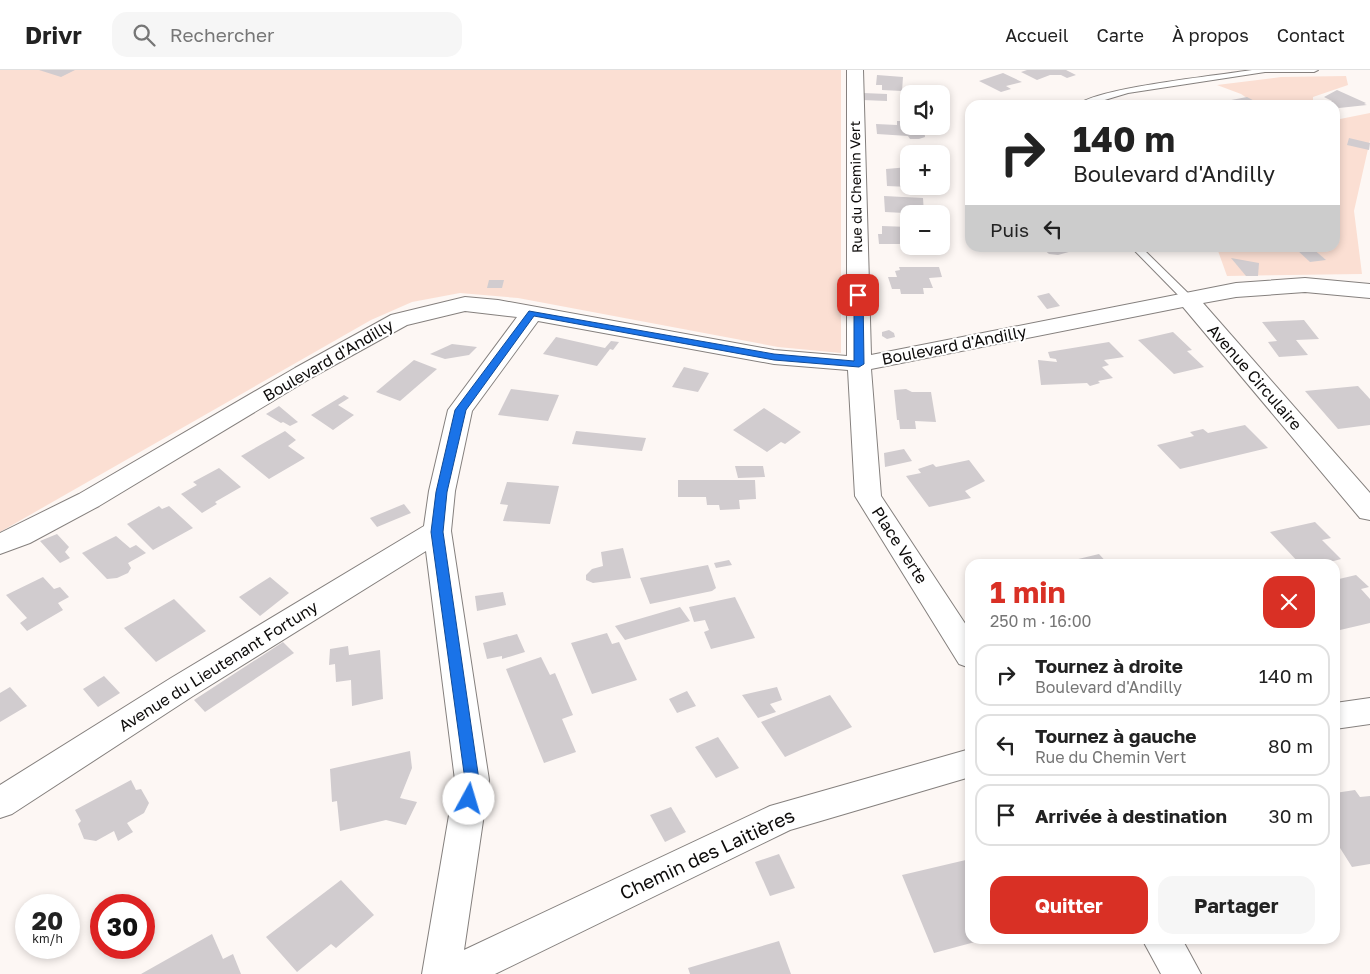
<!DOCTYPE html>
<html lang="fr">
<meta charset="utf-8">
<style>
body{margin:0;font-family:"Golos Text",sans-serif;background:#f6f6f6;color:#222;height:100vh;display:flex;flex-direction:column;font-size:19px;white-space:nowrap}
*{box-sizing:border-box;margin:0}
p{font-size:16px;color:#767676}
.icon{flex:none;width:28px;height:28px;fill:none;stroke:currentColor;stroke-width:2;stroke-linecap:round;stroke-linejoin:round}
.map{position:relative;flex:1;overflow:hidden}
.sheet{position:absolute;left:965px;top:489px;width:375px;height:385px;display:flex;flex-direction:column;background:#fff;border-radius:15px;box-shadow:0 2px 8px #0003}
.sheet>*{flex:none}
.banner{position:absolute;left:965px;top:30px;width:375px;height:152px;border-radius:15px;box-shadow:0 2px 8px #0003;background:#fff;color:#222;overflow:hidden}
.tools{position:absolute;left:900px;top:15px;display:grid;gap:10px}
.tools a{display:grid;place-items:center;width:50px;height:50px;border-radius:10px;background:#fff;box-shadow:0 2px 8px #0003;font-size:25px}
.speed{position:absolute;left:15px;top:824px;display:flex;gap:10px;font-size:25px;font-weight:700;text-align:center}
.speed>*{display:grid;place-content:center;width:65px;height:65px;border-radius:50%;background:#fff;box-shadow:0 2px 8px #0003;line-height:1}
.speed small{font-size:12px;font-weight:400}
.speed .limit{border:8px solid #d22;background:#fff;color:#111}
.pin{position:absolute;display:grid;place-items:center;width:42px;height:42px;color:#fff;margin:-21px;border-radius:10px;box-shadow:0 2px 8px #0006}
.me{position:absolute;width:55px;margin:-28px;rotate:6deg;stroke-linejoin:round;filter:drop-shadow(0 0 4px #0008)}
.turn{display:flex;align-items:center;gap:18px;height:105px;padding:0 25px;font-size:22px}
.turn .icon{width:65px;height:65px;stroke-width:2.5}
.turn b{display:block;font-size:35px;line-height:42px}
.then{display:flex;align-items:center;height:48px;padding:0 25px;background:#0003;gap:10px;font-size:19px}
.round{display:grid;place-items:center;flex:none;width:52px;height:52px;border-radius:15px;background:#f6f6f6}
.headline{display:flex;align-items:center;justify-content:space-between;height:85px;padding:0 25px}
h1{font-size:30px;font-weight:700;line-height:38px;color:#d93025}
.action{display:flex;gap:10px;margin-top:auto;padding:10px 25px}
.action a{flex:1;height:58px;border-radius:15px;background:#d93025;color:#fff;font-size:20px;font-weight:700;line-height:58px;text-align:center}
.action a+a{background:#f6f6f6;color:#222}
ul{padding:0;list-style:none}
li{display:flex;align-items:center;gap:15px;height:62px;margin:0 10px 8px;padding:0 15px;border:2px solid #e0e0e0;border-radius:15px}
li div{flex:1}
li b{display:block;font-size:19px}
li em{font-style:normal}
header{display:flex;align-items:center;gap:30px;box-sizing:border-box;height:70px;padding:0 25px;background:#fff;border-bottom:1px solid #e0e0e0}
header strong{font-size:24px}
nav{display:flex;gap:28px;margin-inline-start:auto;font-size:18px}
.search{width:350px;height:45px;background:#f6f6f6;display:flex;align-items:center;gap:12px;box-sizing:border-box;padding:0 18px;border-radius:15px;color:#767676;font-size:19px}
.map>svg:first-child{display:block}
.green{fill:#fbdfd3}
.building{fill:#d1cccf}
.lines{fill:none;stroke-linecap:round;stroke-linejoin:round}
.service-casing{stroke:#85807e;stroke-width:2}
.minor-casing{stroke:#85807e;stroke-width:2}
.service{fill:#fff;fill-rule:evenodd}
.minor{fill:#fff;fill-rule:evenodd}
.route{fill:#1a73e8;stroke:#114b97}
.labels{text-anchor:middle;stroke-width:4;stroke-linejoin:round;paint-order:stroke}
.far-street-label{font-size:14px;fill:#0d0b0a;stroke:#fff}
.street-label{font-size:16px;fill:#0d0b0a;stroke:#fff}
.near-street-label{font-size:19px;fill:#0d0b0a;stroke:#fff}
</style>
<header>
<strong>Drivr</strong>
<div class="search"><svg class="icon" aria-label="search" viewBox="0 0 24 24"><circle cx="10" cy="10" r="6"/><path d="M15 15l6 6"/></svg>Rechercher</div>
<nav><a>Accueil</a><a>Carte</a><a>À propos</a><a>Contact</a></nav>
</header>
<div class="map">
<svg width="1370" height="904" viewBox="0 0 1370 904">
<rect width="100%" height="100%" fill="#fdf7f4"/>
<g class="green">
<polygon points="0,0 841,0 841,283 778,277 518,228 460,223 412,232 371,250 0,462"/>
<polygon points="1346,6 1348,15 1313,27 1313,35 1257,35 1241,24 1217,15 1281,7"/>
<polygon points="1370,43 1370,70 1354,141 1362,204 1227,206 1217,178 1335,178 1335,50"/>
</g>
<g class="building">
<polygon points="39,0 75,0 61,7"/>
<polygon points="1027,0 1066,0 1076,5 1067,8 1061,5 1050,5 1037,10 1021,2"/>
<polygon points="1003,3 1022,12 1006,16 1011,19 1001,22 979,11"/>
<polygon points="877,5 903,7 902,21 882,20 882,15 876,15"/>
<polygon points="1337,20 1366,33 1364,34 1367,35 1339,38 1335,35 1325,34 1332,31 1324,27"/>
<polygon points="863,23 887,24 887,31 862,30"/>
<polygon points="1247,27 1262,35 1234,35 1226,31"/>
<polygon points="1193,31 1197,33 1219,31 1225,35 1190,35 1186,32"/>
<polygon points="897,51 909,51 909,56 924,56 925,67 919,69 910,69 908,66 877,64 876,54 897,55"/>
<polygon points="1349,68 1370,73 1369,80 1347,75"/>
<polygon points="909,97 909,117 887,116 886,99"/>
<polygon points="884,126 923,128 924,144 885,142"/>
<polygon points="882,156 909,157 909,170 902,171 903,174 879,174 878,164 882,164"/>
<polygon points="1042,178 1083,178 1058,185 1049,184"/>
<polygon points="1312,178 1326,190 1310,192 1297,180"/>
<polygon points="1231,188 1259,193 1258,206 1246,206"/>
<polygon points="899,197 939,197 942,207 929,208 933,218 923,218 924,224 901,224 900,219 892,219 888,207 897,207 895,201 900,200"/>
<polygon points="489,210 504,210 502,218 487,218"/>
<polygon points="1049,223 1060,236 1047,239 1037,226"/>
<polygon points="1304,250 1319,269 1296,270 1308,285 1279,287 1268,272 1277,271 1262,252"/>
<polygon points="889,260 894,263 895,267 887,269 882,266 882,262"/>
<polygon points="1173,262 1192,280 1187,281 1204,297 1174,304 1138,270"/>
<polygon points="556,267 605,278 611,271 619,272 613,280 610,279 597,296 543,284"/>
<polygon points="1109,272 1124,287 1104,290 1109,295 1102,297 1113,308 1098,311 1100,313 1090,316 1087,313 1041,315 1038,290 1057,292 1056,289 1050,288 1048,282"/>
<polygon points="452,274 477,277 469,285 445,289 430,284"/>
<polygon points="414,290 437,299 400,331 376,322"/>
<polygon points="684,297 709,303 698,322 672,317"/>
<polygon points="1358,316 1370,329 1370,355 1338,359 1305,321"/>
<polygon points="511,319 559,325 548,351 498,345"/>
<polygon points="906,319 912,322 931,322 936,352 915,351 916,359 900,359 899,350 897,350 894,320"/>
<polygon points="344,325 349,328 338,335 354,345 333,360 311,345"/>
<polygon points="279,336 298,352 290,356 283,352 281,353 266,344"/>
<polygon points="764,338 801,362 785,374 781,372 767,382 733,360"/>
<polygon points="1245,355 1268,378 1180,399 1157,375 1194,366 1190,362 1203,359 1208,363"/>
<polygon points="285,361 296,370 288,376 305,388 269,409 241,386"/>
<polygon points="576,361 646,368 642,381 572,374"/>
<polygon points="904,379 912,391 885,397 884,383"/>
<polygon points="969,390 985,411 965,421 971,428 929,437 906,406 921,403 918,399 933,394 936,397"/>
<polygon points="735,396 763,396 765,407 738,408"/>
<polygon points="219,398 241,417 215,432 217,434 202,443 181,424 197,415 193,412"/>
<polygon points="678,410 755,410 756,429 739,430 740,439 720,440 719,435 707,435 706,427 678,427"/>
<polygon points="507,412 559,416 550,454 503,451 508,435 500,434"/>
<polygon points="404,434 411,443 377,457 370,448"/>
<polygon points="159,436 162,439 169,436 193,458 153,480 127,454"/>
<polygon points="1315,452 1331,468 1322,470 1341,489 1323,494 1300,494 1270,462"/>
<polygon points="57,464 69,477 65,482 70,488 60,493 40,471"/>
<polygon points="116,466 130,478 136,475 146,483 128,493 131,498 128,503 117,508 107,509 82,483"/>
<polygon points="623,478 631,508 593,513 586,510 586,505 592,499 603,496 601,482"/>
<polygon points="1099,484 1108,494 1072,494 1070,491"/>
<polygon points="729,490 732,495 716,498 714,493"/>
<polygon points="708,495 716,518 712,521 650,534 640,508"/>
<polygon points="1335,505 1339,509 1356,505 1369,517 1361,519 1370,529 1370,553 1340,560 1335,555"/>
<polygon points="43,507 54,519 60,517 69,527 58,533 63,540 27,561 20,553 27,548 6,525"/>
<polygon points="270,507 289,523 260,546 239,527"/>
<polygon points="503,522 506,535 477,541 475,526"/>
<polygon points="735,527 755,568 711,579 704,562 709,560 705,550 694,552 689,537"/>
<polygon points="174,529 206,561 156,592 124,558"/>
<polygon points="680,537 690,551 625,570 615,556"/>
<polygon points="607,563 612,574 619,572 637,610 592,624 571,573"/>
<polygon points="517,564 525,582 502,589 502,586 487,589 483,573"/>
<polygon points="283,572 294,583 205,642 194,630"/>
<polygon points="348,576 349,585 380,580 383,629 352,636 351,610 336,612 335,594 329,595 330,579"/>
<polygon points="541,587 550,605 555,603 573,645 562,649 576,682 544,693 506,599"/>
<polygon points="104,606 120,623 98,637 83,619"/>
<polygon points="10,617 27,636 0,652 0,623"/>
<polygon points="777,617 782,630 770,634 776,642 758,648 742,625"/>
<polygon points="687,621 696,636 677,643 669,629"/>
<polygon points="830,625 852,657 785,687 761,652"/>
<polygon points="718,667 739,698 716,708 695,677"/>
<polygon points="410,681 412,698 400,728 417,732 406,755 386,750 340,761 337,731 332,732 330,699"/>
<polygon points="131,710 136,720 141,719 149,733 144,743 127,753 133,762 118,771 114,761 96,771 84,769 78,754 81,751 75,740"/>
<polygon points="1355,720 1360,727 1370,726 1370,794 1352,797 1335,770 1335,731 1339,730 1335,723"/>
<polygon points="671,737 686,762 665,772 650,745"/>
<polygon points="779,784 795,818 770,826 755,792"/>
<polygon points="970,789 970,869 986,869 934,883 902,805"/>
<polygon points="341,810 374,845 336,878 331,874 297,902 266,867"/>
<polygon points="212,864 223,889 233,884 241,904 141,904"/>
<polygon points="779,871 791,904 690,904 688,898"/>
</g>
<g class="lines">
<g class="service-casing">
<g id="service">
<path d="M1252,0H1318L1314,2H1265L1128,23L1088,35H1078C1095,18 1221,5 1252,0Z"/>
<polygon points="1132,178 1142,178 1192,227 1192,231 1184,231"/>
</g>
</g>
<g class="minor-casing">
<g id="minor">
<polygon points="847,0 863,0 871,285 1236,213 1305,208 1370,214 1370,228 1305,222 1236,227 1203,233 1370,423 1370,450 1360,448 1183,237 871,299 881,426 970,561 970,598 959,594 855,426 848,300 774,294 538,251 472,341 455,421 451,461 489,710 464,880 770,736 970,679 970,707 790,760 495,904 422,904 455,710 426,481 193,626 12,744 0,748 0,715 171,608 424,456 429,421 448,340 517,247 465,241 407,255 311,308 99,436 30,473 0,484 0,463 79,424 295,298 391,245 465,227 498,230 774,280 847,286"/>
<polygon points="1370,628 1370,654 1335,659 1335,633"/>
<polygon points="1142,869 1182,869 1201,904 1161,904"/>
</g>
</g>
<use href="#service" class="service"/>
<use href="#minor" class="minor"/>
</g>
<polygon class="route" points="858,222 863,225 864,294 859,297 774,290 534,246 466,340 447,422 443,462 479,710 474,734 469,735 464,734 462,729 465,710 431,462 436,422 455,340 529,241 774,284 854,291 854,225"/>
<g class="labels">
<g class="far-street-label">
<text transform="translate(856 117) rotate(-91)" y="5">Rue du Chemin Vert</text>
</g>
<g class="street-label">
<text transform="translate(954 275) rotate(-11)" y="6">Boulevard d'Andilly</text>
<text transform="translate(328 290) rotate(-30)" y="6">Boulevard d'Andilly</text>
<text transform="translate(1255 307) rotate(49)" y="6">Avenue Circulaire</text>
<text transform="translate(900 475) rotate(57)" y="6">Place Verte</text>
<text transform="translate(218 596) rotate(-32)" y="6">Avenue du Lieutenant Fortuny</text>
</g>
<g class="near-street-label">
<text transform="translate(707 784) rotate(-25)" y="7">Chemin des Laitières</text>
</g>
</g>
</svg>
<div class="tools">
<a><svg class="icon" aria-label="sound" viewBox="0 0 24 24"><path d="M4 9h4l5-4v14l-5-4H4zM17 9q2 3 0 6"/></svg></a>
<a>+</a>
<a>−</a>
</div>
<div class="speed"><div>20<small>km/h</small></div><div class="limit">30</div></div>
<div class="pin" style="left:858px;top:225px;background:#d93025"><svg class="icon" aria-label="arrive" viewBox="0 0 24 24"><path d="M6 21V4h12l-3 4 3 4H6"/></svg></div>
<svg class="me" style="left:469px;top:729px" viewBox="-20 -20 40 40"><circle r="19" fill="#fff"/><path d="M0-13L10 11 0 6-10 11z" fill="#1a73e8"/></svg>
<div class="banner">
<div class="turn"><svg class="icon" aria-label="right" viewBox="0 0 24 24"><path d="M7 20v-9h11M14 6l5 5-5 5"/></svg><div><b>140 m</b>Boulevard d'Andilly</div></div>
<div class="then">Puis<svg class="icon" aria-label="left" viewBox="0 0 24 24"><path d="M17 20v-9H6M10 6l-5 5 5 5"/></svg></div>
</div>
<section class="sheet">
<div class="headline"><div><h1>1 min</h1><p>250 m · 16:00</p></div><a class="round" style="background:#d93025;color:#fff"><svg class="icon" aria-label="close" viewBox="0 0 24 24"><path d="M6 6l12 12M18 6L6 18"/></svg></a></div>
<ul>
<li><svg class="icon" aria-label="right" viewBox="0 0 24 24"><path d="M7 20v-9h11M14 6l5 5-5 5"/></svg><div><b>Tournez à droite</b><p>Boulevard d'Andilly</p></div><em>140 m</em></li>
<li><svg class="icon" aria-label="left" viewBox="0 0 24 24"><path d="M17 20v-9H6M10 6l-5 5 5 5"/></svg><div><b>Tournez à gauche</b><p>Rue du Chemin Vert</p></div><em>80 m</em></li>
<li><svg class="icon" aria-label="arrive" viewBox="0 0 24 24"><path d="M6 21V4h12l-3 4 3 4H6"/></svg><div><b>Arrivée à destination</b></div><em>30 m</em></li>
</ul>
<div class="action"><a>Quitter</a><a>Partager</a></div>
</section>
</div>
